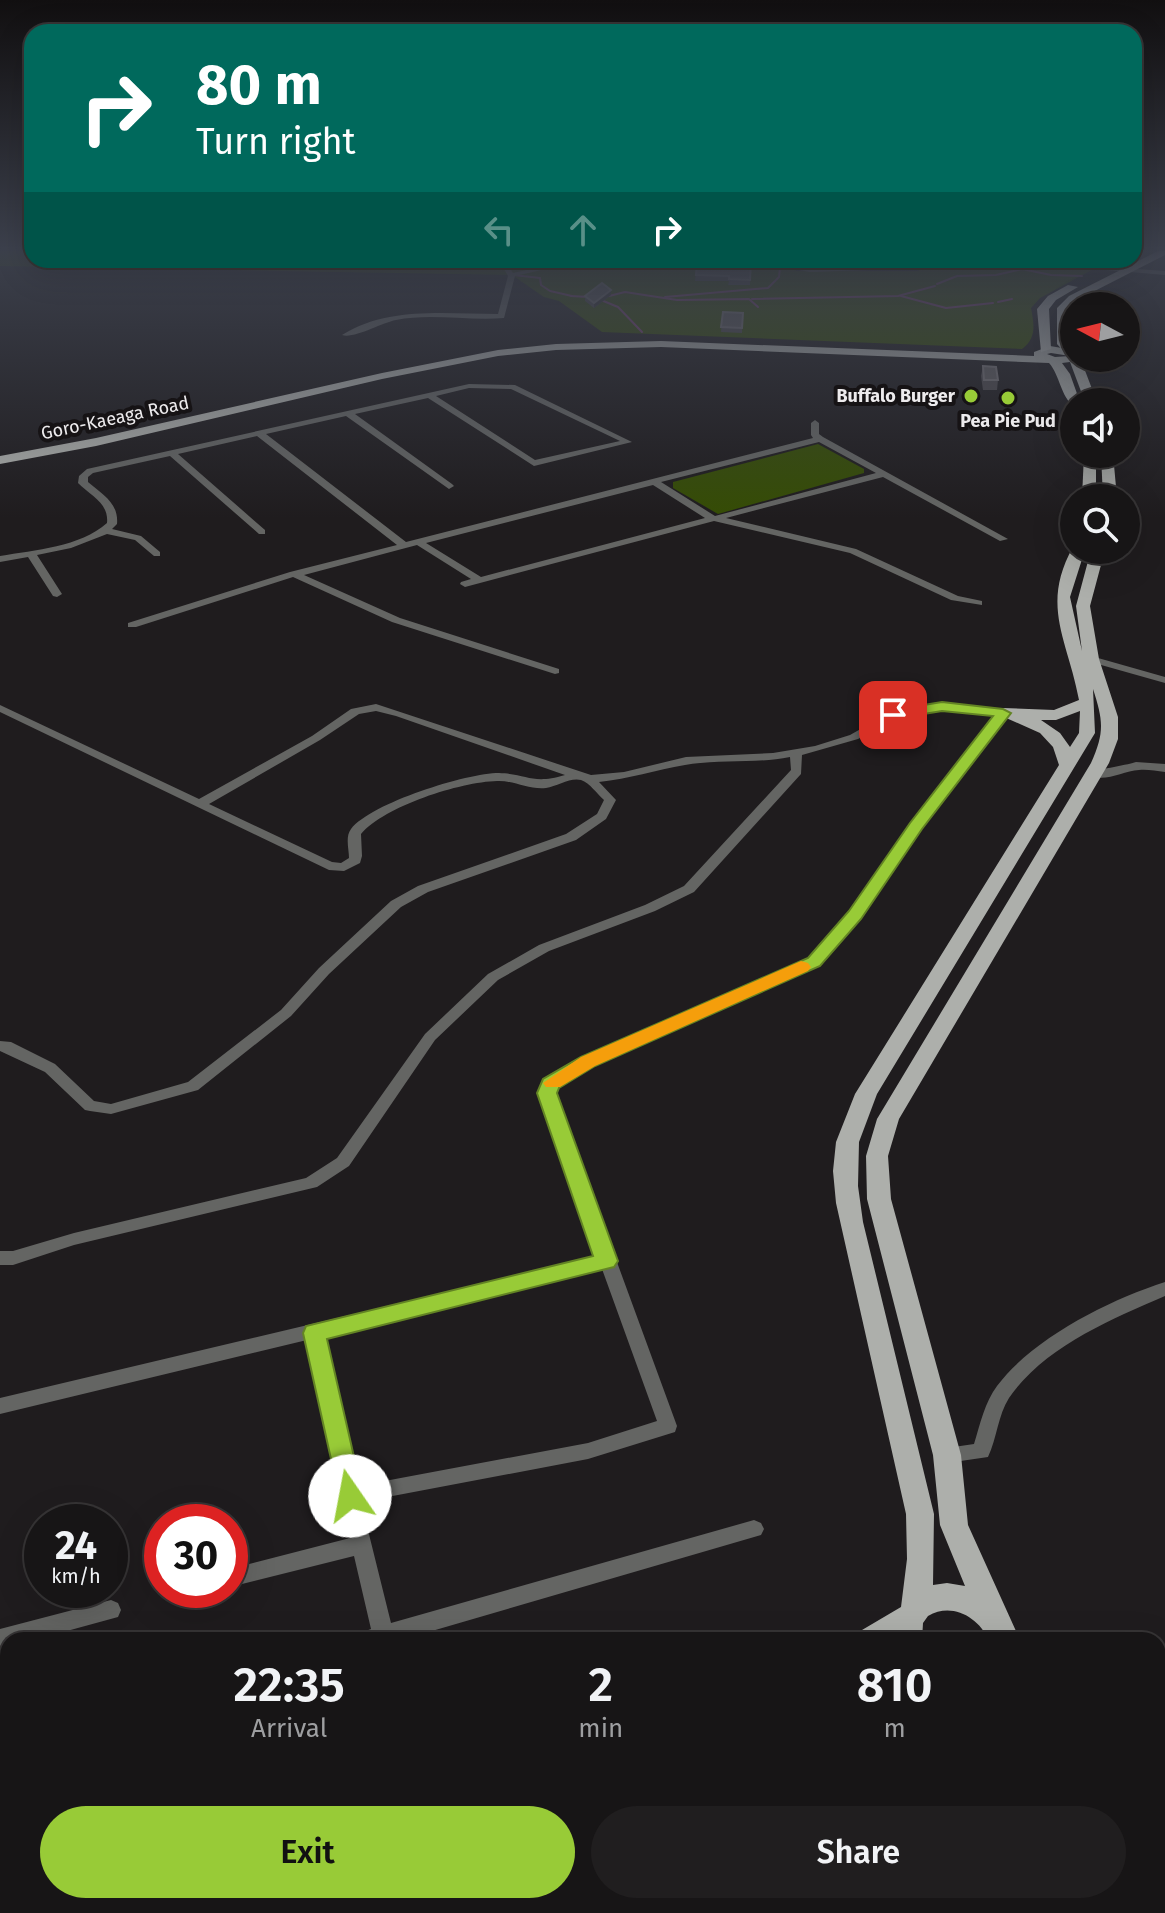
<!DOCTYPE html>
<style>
body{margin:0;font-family:"Fira Sans",sans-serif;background:#201e1f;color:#f1f3f6;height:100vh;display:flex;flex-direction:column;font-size:30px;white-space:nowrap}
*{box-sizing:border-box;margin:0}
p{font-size:26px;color:#9e9fa1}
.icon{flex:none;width:44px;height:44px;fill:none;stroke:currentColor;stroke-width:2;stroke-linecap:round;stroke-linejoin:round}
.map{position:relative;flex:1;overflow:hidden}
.side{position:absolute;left:0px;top:1632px;width:1166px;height:282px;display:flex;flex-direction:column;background:#171516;border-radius:24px 24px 0 0;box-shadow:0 8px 32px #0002,0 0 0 2px #363435}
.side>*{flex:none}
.guide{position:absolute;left:24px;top:24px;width:1118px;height:244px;border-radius:24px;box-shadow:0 8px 32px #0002,0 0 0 2px #363435;background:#00695c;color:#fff;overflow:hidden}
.needle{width:52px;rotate:277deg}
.tools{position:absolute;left:1060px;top:292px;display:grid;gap:16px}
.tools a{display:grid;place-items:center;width:80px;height:80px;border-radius:50%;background:#171516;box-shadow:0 8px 32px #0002,0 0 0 2px #363435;font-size:40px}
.speed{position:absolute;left:24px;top:1504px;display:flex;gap:16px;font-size:40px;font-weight:700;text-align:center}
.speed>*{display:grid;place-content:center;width:104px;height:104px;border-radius:50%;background:#171516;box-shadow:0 8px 32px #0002,0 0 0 2px #363435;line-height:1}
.speed small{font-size:20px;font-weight:400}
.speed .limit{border:12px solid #d22;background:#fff;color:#111}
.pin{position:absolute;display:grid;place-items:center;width:68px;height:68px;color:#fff;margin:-34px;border-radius:16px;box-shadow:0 4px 12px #0006}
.me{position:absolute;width:88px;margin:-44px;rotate:348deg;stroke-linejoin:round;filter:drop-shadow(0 0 6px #0008)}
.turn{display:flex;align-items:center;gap:28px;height:168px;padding:0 40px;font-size:36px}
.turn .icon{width:104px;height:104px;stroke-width:2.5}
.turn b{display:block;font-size:56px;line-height:68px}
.lanes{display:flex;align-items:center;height:76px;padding:0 40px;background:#0003;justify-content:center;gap:40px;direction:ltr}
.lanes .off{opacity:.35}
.eta{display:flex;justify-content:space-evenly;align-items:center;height:136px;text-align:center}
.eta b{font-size:48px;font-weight:600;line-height:56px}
.button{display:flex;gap:16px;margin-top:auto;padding:16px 40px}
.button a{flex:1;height:92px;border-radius:48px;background:#98cb37;color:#111;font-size:32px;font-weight:600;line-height:92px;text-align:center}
.button a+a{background:#201e1f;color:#f1f3f6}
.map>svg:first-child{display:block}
.green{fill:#354c04}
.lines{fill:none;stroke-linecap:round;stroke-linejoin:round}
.stream{stroke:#80427c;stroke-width:2}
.minor{fill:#646563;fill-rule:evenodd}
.primary{fill:#adafab;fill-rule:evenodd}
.trunk{fill:#bcbeba;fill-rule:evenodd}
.wall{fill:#4d494c}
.shaded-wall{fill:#333032}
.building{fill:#5e5b5d;stroke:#757174;stroke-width:2}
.route{fill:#98cb37;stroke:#638424;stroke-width:2}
.slow{fill:#f59e0b}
.poi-dot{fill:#98cb37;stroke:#161315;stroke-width:3}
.labels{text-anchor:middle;stroke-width:8;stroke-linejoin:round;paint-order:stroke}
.far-poi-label{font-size:18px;font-weight:bold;fill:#edebed;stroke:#161315;text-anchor:end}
.far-street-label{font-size:18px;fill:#edebed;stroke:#161315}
</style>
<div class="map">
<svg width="1165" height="1913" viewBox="0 0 1165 1913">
<rect width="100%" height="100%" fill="#1f1c1e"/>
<g class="green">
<path d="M0,251H32V260H758L793,266L796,271H918L932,260H960L984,265L1002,263L1006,260H1110L1040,298L1031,308C1034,324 1037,338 1022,349L602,332L559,301L544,297L512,275L0,266Z"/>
<polygon points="818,444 864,469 864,473 718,514 673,488 673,482"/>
</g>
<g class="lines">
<g class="stream">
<polyline points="514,275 540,278 541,285 550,291 572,296"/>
<polyline points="937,284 957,276 996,275 1022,269 1051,275 1082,276"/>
<polyline points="571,296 589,297"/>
<polyline points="609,296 625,292 677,300 749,299 758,307"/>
<polyline points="901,296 946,308 993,303"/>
<polyline points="665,297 768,288 779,277 780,267"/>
<polyline points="752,299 898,296 935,286"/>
<polyline points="601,300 618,307 642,332"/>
<polyline points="998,302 1012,299"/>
</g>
<g class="minor">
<path d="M499,260H505L513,273L572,260H585L515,276L504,318C468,321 430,313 396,320C381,323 354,339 342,335C388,306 446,314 498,314L508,276Z"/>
<polygon points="711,260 768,260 810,268 869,266 872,268 869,270 810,272 756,262 714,262"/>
<polygon points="1109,267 1165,271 1165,275 1107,270"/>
<path d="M469,384L515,385L632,442L534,466L428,398L355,414L452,484L454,486L449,489L346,416L266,434L406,542L813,438L811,435V423L815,420L819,423V434L823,437L1008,539L1000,541L883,477L726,518L856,549L958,596L982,601V605L951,600L850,553L714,521L465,587L460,584L461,582L471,579L417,545L304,575L400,618L559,669V673L555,674L392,622L293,577L136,627H128V623L290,572L397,545L257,436L178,454L265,530V534H259L170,456L93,473L88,477V482C102,494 119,503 117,524L112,529L141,536L160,552V556H154L135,540L107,534L71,548L37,555L62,594L57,597L53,596L28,557L0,562V556C35,550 80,547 107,523C109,503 91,496 78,483L79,476L87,469ZM469,388L511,389L620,441L535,460L436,396ZM819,442L876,473L715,516L661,482ZM653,485L705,518L481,577L426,543Z"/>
<polygon points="1091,656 1165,677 1165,683 1087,661 1087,657"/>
<path d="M942,703L1003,710L1009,713L921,828L860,918L819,965L593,1065L557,1087L555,1093L677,1426L675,1432L588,1459L361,1502L391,1623L754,1520L761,1523L764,1529L761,1535L401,1640H356L360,1633L371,1629L354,1556L230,1587V1569L350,1538L307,1340L0,1414V1398L598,1256L539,1093L545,1080L583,1057L809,959L850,912L912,823L995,716L942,709L911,713L897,717L858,739L802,755L801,774L694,892L655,911L549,951L498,980L435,1040L349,1166L317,1187L74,1245L13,1265H0V1251H13L74,1233L306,1178L337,1158L425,1034L488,974L539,945L645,905L684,886L791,770L790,757C755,764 720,759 685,765C656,770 629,779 599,782L616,800L606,819L576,840L428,892L401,907L329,974L291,1016L198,1090L111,1114L90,1111L85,1110L45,1072L0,1051V1041L11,1042L55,1064L94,1101L111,1104L188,1082L281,1010L319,968L391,901L418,886L566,834L597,814L604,800C597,794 590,783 581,780C571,777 557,786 546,788C529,790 513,780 497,781C460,782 385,806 361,834L362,856L360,863L344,871L329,870L0,712V705L199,799L312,736L351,709L376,704L591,775L624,772L686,757L773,753L815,746L850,735L889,713L910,707ZM376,711L396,716L565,775C532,785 528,774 499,773C467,773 371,803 351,829C345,837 349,849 349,858L341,863L332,862L209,804L320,740L359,714ZM602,1269L657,1421L588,1443L358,1486L324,1336Z"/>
<path d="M1136,762L1165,764V772C1156,771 1147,769 1139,770C1122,771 1103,784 1088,774C1096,769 1124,766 1136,762Z"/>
<path d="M1165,1282V1296C1110,1320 1044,1347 1009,1398C998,1415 997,1438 988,1457L947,1463L940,1461L937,1455L940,1449L974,1444C980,1424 985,1402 997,1386C1033,1338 1109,1300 1165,1282Z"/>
<polygon points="111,1600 118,1603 121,1610 118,1617 34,1640 8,1640 8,1647 0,1649 0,1629"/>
<polygon points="8,1719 8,1741 0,1743 0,1721"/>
</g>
<g class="primary">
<path d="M661,341L1034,356V352L1050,346L1074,350V358H1083L1081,360L1097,402H1085L1070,362L1062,363L1070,374L1080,402H1074V406C1061,398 1060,375 1049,363L661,347L556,350L498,356L382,379L96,446L0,464V456L96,438L382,373L498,350L556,344ZM1051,353L1070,356L1055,357L1047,354Z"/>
<polygon points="1084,454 1096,454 1096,498 1082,498"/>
<polygon points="1101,454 1113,454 1117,498 1103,498"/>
<path d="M1073,547L1074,550H1085L1070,597L1082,651L1076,606L1091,550H1105L1090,606L1099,659L1118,717V739L1109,763L899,1119L888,1156L891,1199L961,1455L968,1525L1020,1640H989C978,1617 952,1602 928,1616L923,1623L922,1640H858L862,1630L901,1607L907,1559L906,1514L836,1203L833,1171L836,1142L855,1094L1059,765L1053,747L1040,733L995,713L1003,708L1054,710L1079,700C1068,640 1040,606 1073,547ZM1093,689C1103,720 1105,732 1091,763L877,1119L866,1156L867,1199L933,1455L940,1525L965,1586L947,1583L933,1585L934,1514L863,1222L858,1186L859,1142L877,1094L1095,733ZM1080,711L1079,733L1070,747L1060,733L1041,720H1056Z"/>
<polygon points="1158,1845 1165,1848 1165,1887 1158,1884"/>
<polygon points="8,1871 8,1905 0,1908 0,1874"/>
<polygon points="1158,1901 1163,1913 1127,1913 1124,1906 1158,1906"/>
<polygon points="58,1906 112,1906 109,1913 55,1913"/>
</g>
<g class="trunk">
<polygon points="1158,251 1165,251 1165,255 1077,300 1067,311 1069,343 1074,354 1066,354 1057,344 1057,308 1069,296"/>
<polygon points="1068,285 1078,287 1056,300 1049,309 1051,349 1041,352 1037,309 1048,296"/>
</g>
</g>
<g class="wall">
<polygon points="697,261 751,261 750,285 728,285 729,281 695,281"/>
<polygon points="611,290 611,295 594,308 585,301 585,296"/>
<polygon points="723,312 743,313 742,333 721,332"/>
<polygon points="983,366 998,380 997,390 983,390 981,376"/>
</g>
<polygon class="shaded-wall" points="611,290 611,295 594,308 594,303"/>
<g class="building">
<polygon points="697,261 751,261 750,280 729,279 729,276 696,275"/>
<polygon points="602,283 611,290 594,303 585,296"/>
<polygon points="723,312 743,313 742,328 721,327"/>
<polygon points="983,366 996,367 998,380 984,380"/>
</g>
<linearGradient id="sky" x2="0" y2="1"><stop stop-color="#110f10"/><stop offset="0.48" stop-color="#3c404c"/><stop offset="1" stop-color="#3c404c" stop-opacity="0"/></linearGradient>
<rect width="1165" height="518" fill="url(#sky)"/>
<polygon class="route" points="942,702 1003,709 1011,713 922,829 861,919 820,966 595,1066 559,1088 557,1093 618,1261 614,1267 327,1339 363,1496 359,1504 350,1508 341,1504 303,1333 306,1326 593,1256 537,1093 543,1079 581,1057 808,958 849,911 910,823 993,716 942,711 893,719 885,715 893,710"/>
<polygon class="slow" points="801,961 808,963 811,967 808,971 595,1066 560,1087 546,1087 543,1083 581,1057"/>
<g class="poi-dot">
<circle cx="971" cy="396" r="8"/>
<circle cx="1008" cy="398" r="8"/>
</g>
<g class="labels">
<g class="far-poi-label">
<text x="955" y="402">Buffalo Burger</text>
<text x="1008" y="427" text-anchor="middle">Pea Pie Pud</text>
</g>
<g class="far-street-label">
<text transform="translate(115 418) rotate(-12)" y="6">Goro-Kaeaga Road</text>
</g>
</g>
</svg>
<div class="tools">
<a><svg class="needle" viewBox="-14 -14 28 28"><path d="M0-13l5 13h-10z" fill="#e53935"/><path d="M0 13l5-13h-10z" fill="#9e9fa1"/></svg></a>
<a><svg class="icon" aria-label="sound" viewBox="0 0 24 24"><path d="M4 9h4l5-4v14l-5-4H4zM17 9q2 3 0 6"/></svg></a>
<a><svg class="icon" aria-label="search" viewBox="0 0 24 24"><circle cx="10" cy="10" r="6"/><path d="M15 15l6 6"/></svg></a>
</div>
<div class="speed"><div>24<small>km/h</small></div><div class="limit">30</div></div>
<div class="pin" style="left:893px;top:715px;background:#d93025"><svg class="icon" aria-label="arrive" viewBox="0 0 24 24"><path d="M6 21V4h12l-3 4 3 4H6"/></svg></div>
<svg class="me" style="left:350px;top:1496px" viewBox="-20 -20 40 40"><circle r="19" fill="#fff"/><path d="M0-13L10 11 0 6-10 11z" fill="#98cb37"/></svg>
<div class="guide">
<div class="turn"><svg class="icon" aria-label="right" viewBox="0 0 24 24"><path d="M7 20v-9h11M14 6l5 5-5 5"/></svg><div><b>80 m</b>Turn right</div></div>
<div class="lanes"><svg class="icon off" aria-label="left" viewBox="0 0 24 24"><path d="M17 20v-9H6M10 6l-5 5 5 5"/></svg><svg class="icon off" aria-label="ahead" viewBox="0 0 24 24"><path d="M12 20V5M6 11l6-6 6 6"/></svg><svg class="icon" aria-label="right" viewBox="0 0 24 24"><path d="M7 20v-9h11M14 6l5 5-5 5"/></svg></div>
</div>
<section class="side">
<div class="eta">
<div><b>22:35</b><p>Arrival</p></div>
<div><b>2</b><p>min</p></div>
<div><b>810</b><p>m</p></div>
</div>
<div class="button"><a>Exit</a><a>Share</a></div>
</section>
</div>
